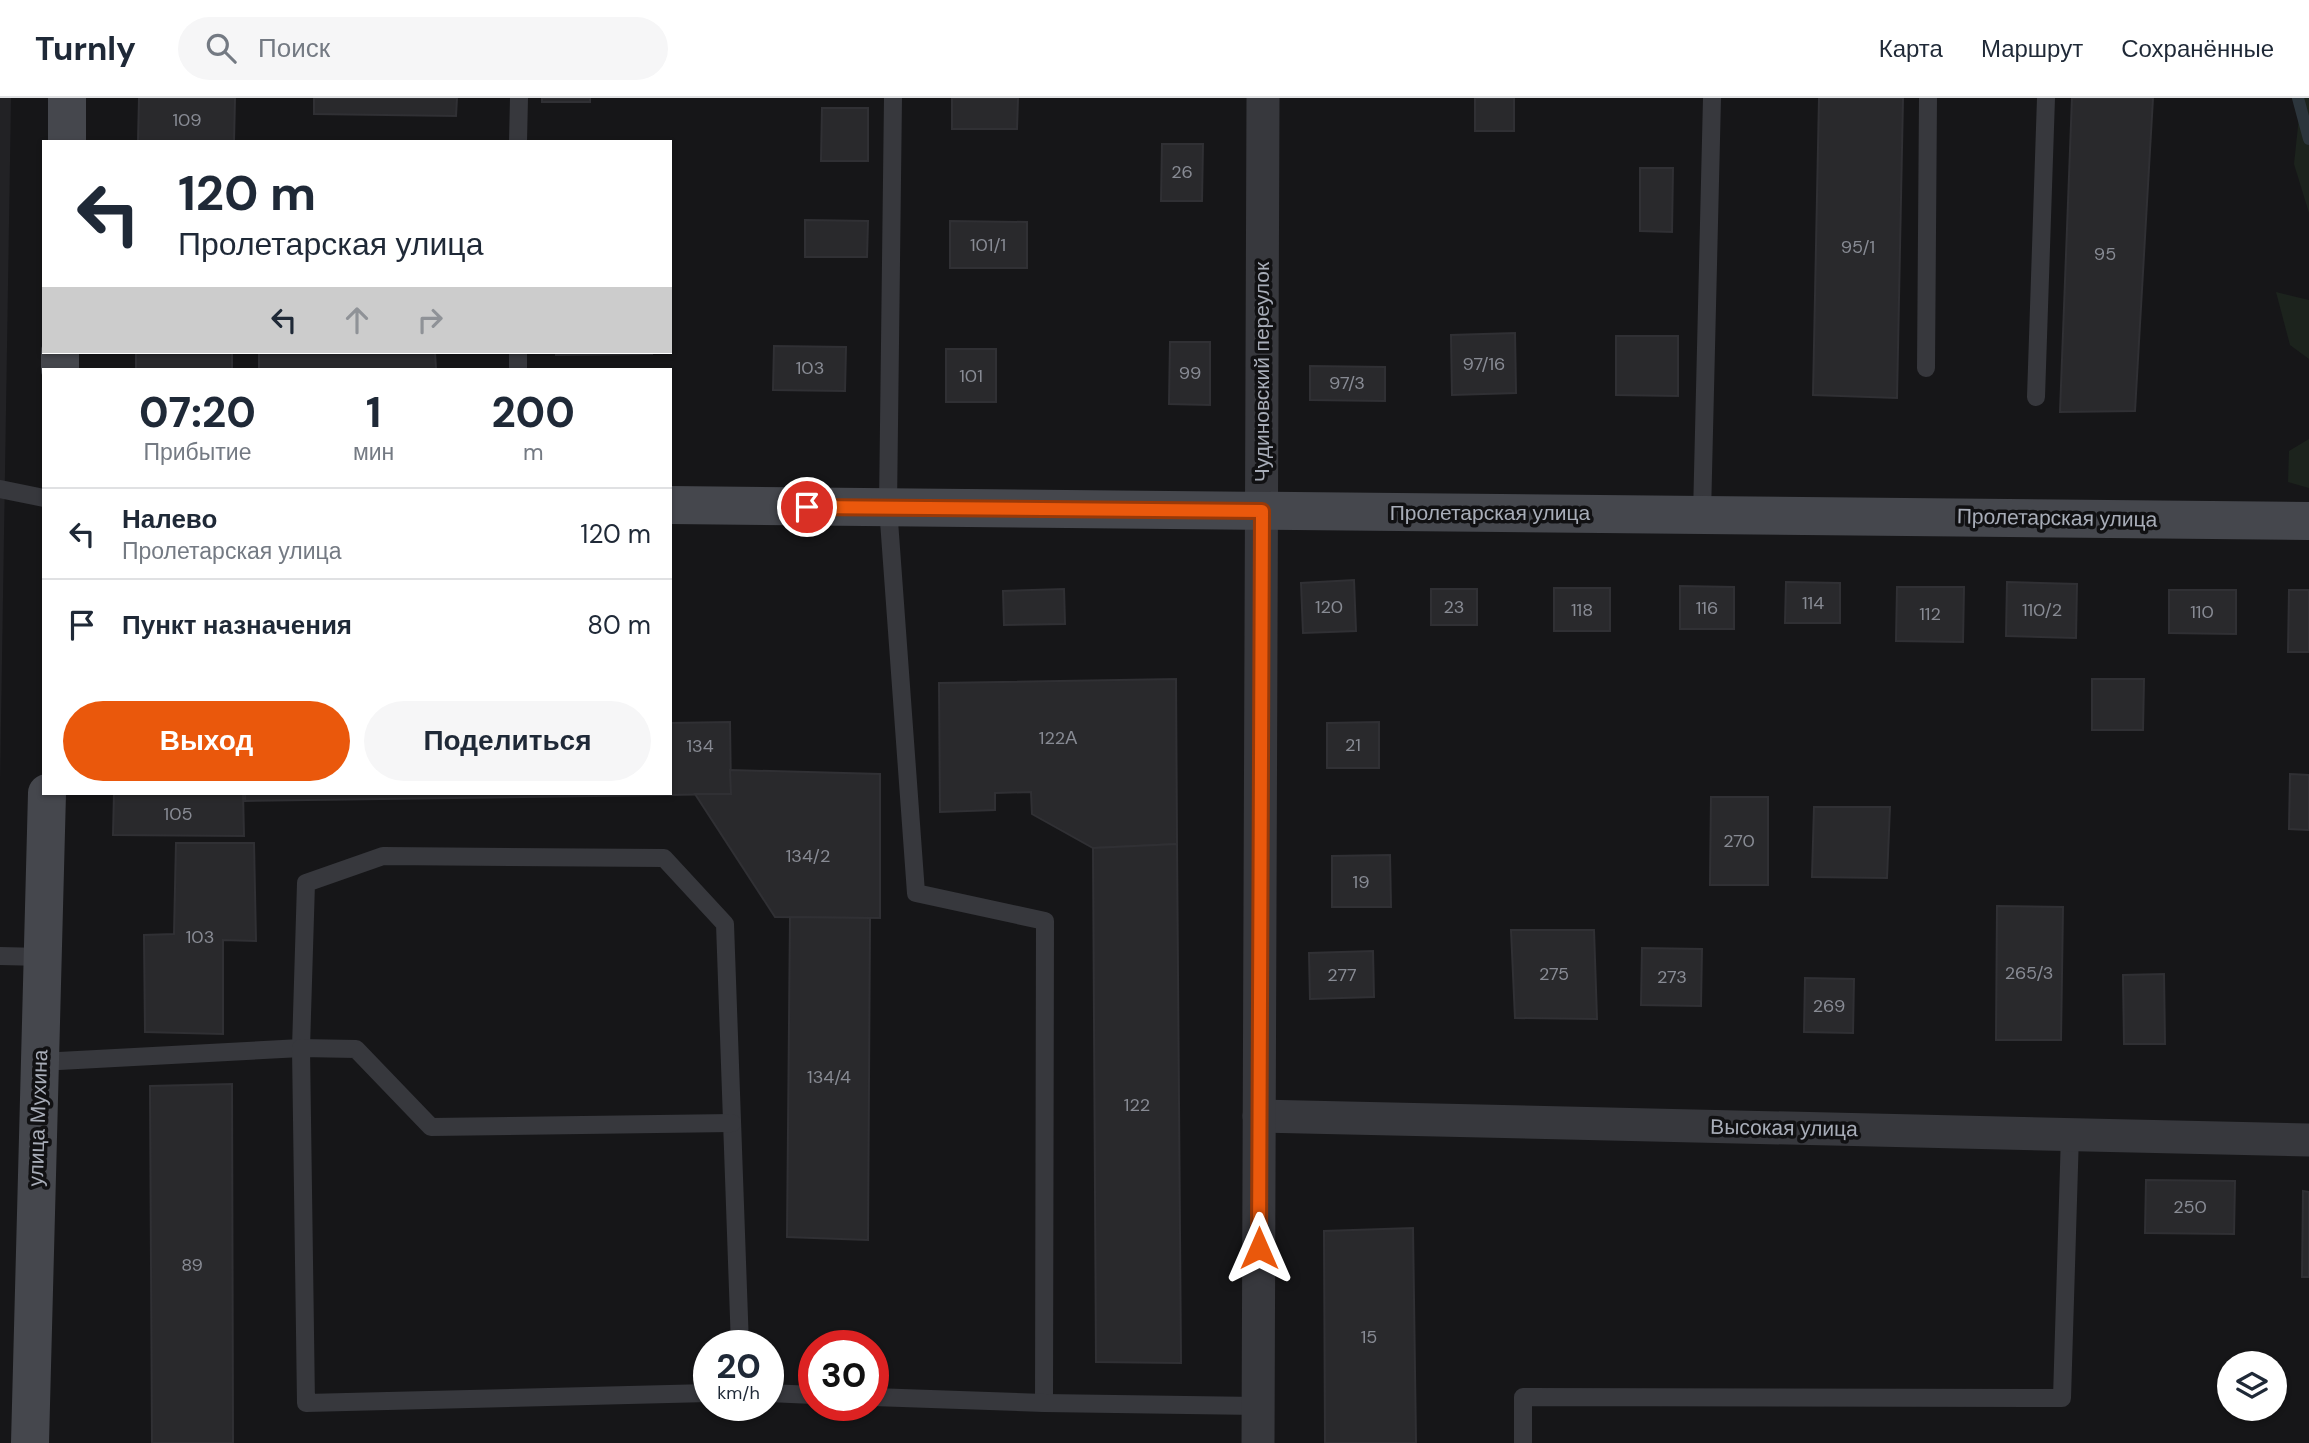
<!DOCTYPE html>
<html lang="ru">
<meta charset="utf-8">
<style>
body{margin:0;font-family:"DM Sans",sans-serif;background:#f6f6f7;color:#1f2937;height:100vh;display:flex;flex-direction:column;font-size:26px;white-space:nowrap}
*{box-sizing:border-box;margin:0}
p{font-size:23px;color:#747a83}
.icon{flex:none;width:38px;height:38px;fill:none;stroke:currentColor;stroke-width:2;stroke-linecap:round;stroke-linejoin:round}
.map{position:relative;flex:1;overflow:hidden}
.side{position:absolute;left:42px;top:270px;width:630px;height:427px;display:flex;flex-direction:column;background:#fff;border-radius:0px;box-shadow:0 2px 5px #0004}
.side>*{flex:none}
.top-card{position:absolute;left:42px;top:42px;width:630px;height:214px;border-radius:0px;box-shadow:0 2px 5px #0004;background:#fff;color:#1f2937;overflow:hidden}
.tools{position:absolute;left:2217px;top:1253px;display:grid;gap:14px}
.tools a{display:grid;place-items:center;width:70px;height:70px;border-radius:50%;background:#fff;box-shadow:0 2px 5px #0004;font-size:35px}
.speed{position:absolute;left:693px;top:1232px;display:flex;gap:14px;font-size:35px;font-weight:700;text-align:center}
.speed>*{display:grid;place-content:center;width:91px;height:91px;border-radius:50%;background:#fff;box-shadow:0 2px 5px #0004;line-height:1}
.speed small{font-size:18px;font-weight:400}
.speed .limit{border:10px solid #d22;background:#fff;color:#111}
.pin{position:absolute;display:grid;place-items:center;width:60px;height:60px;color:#fff;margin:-30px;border:4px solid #fff;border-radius:50%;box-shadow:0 2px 7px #0007}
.me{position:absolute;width:77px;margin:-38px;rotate:0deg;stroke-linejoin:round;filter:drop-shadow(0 0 5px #0008)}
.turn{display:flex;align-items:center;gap:24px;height:147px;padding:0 21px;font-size:32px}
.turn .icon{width:91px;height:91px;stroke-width:2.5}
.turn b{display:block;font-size:49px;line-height:60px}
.lanes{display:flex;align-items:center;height:66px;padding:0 21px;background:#0003;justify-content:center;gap:35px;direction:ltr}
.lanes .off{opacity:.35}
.eta{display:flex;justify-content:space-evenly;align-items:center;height:119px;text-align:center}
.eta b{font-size:42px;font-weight:800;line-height:49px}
.primary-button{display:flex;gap:14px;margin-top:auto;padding:14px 21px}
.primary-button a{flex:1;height:80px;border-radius:42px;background:#ea580c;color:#fff;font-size:28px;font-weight:800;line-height:80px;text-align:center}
.primary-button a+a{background:#f6f6f7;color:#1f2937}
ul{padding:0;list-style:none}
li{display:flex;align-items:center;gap:21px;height:91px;padding:0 21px;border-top:2px solid #e0e1e3}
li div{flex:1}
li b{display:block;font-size:26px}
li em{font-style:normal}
header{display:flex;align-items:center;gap:42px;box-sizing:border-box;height:98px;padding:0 35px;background:#fff;border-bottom:2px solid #e0e1e3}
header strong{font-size:33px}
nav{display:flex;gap:38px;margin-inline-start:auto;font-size:24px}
.search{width:490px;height:63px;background:#f6f6f7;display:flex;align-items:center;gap:18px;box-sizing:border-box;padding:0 24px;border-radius:38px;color:#747a83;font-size:26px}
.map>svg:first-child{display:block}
.built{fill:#222225}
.green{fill:#1c231d}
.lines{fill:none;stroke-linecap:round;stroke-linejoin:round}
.stream{stroke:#2c353c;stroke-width:12}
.building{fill:#29292c;stroke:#303034;stroke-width:2}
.lane{stroke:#37383d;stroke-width:18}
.street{stroke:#37383d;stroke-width:33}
.secondary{stroke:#45474d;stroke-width:38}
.route-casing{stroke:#983908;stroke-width:18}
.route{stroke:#ea580c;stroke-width:12}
.labels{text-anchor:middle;stroke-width:7;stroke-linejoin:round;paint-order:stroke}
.number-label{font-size:18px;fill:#888b94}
.street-label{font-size:21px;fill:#a8adb8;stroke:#111113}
</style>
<header>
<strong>Turnly</strong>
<div class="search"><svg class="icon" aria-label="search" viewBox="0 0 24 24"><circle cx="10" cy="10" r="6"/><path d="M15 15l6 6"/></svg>Поиск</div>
<nav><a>Карта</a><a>Маршрут</a><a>Сохранённые</a></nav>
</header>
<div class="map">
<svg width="2309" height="1345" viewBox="0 0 2309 1345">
<rect width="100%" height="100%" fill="#161618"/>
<polygon class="built" points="0,0 11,0 0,685"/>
<g class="green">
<polygon points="2301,0 2309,0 2309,115 2294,66"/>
<polygon points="2276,194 2309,202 2309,261 2290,247"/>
<polygon points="2309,341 2309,390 2288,384 2289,353"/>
</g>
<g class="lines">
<polyline class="stream" points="2298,0 2309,41"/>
</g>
<g class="building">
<polygon points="139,0 235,0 234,44 138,44"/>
<polygon points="314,0 457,0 456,18 314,16"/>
<rect x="542" y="0" width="48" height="4"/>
<polygon points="952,0 1018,0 1017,31 952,31"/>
<rect x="1475" y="0" width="39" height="33"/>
<polygon points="1819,0 1903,0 1897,300 1813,297"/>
<polygon points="2072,0 2153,0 2135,313 2060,314"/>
<polygon points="822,10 868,10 868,63 821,63"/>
<polygon points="1162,46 1203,46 1202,103 1161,103"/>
<polygon points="1640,70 1673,70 1672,134 1640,133"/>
<polygon points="805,122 868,123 867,159 805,159"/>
<polygon points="950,123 1027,124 1027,170 950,170"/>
<polygon points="1515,235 1516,295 1452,297 1451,237"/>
<polygon points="1616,238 1678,238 1678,298 1616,297"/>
<polygon points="1170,244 1210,244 1210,307 1169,306"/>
<polygon points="774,248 846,249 845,293 773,292"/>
<rect x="946" y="251" width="50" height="53"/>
<rect x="136" y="254" width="96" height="17"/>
<polygon points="259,254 435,254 436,271 259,271"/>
<polygon points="556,254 652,254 652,256 556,257"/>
<polygon points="1310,268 1385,269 1385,303 1310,302"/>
<polygon points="1354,482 1356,533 1303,535 1301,485"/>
<polygon points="1786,484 1840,485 1840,525 1785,525"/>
<polygon points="2007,484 2077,486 2076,540 2006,538"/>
<polygon points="1680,488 1734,489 1734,531 1680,531"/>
<polygon points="1897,489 1964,489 1963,544 1896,543"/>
<rect x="1554" y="490" width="56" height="43"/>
<polygon points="1064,491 1065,526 1004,527 1003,493"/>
<rect x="1431" y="491" width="46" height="36"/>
<polygon points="2169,492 2236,492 2236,536 2169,535"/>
<polygon points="2289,492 2309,492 2309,554 2288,554"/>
<polygon points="1176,581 1177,746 1093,750 1032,716 1031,694 995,695 995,712 940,714 939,585"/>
<polygon points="2092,581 2144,581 2143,632 2092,632"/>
<polygon points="730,624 731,696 245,703 245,695 670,695 670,625"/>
<polygon points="1379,624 1379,670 1327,670 1327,625"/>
<polygon points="730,672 880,676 880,820 775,819 695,696 731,696"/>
<polygon points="2290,676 2309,677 2309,732 2289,731"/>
<polygon points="114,695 243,695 244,738 113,737"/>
<polygon points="1711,699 1768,699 1768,787 1710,787"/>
<polygon points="1814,709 1890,709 1887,780 1812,779"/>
<polygon points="176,745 254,745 256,843 223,842 223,936 145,934 144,837 174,836"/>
<polygon points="1177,746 1181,1265 1096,1264 1093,750"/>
<polygon points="1390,757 1391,809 1332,809 1332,758"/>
<polygon points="1997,808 2063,809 2061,942 1996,942"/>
<polygon points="790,819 870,820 868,1142 787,1139"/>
<polygon points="1511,832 1594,832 1597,921 1515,920"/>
<polygon points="1642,850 1702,851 1701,908 1641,907"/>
<polygon points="1373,853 1374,899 1310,901 1309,855"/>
<polygon points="2164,876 2165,946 2124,946 2123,877"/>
<polygon points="1805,880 1854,881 1853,935 1804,934"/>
<polygon points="232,986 233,1345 152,1345 150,988"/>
<polygon points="2146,1082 2235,1083 2234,1136 2145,1135"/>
<polygon points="2303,1093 2309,1094 2309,1179 2302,1179"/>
<polygon points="1413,1130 1416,1345 1325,1345 1324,1133"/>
</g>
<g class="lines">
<g class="lane">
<polyline points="893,0 888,409 916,795 1045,823 1044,1305"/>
<polyline points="518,44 519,0"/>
<polyline points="1926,270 1928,0"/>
<polyline points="518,271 518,254"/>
<polyline points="2036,299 2046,0"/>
<polyline points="0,391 44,400"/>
<polyline points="1702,417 1712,0"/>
<polyline points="0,858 43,859"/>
<polyline points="40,964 301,950 306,785 383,758 664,760 725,826 740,1248"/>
<polyline points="709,1295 306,1305 301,950 356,951 431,1029 732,1025"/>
<polyline points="768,1295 814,1297"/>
<polyline points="873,1299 1044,1305 1258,1308"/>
<polyline points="1523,1345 1523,1299 2062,1300 2070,1036"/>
</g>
<g class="street">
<polyline points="1259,1018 2309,1042"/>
<polyline points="1258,1345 1263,0"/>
</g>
<g class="secondary">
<polyline points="67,44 67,0"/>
<polyline points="60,271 60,254"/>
<polyline points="670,407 2309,423"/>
<polyline points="30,1345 47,695"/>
</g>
</g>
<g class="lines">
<g class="route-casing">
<polyline id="route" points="807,409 1262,413 1259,1150"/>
</g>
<use href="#route" class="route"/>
</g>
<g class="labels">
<g class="number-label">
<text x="187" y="28">109</text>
<text x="1182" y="80">26</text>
<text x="988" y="153">101/1</text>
<text x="1858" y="155">95/1</text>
<text x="2105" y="162">95</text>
<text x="1484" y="272">97/16</text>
<text x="810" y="276">103</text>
<text x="1190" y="281">99</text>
<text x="971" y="284">101</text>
<text x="1347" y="291">97/3</text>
<text x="1813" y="511">114</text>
<text x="1329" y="515">120</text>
<text x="1454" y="515">23</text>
<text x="1707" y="516">116</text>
<text x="1582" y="518">118</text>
<text x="2042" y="518">110/2</text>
<text x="2202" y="520">110</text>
<text x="1930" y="522">112</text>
<text x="1058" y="646">122А</text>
<text x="1353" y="653">21</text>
<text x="700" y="654">134</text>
<text x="178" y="722">105</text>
<text x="1739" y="749">270</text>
<text x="808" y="764">134/2</text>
<text x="1361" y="790">19</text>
<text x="200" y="845">103</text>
<text x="2029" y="881">265/3</text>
<text x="1554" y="882">275</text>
<text x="1342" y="883">277</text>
<text x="1672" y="885">273</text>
<text x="1829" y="914">269</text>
<text x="829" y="985">134/4</text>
<text x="1137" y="1013">122</text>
<text x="2190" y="1115">250</text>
<text x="192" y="1173">89</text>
<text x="1369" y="1245">15</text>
</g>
<g class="street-label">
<text transform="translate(1262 274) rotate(-90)" y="7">Чудиновский переулок</text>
<text x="1490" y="422">Пролетарская улица</text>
<text transform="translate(2057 420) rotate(1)" y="7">Пролетарская улица</text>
<text transform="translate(38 1020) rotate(-88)" y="7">улица Мухина</text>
<text transform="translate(1784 1030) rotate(1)" y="7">Высокая улица</text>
</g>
</g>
</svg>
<div class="tools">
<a><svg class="icon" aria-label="layers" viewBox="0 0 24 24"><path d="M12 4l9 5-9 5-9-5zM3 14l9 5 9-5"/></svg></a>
</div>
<div class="speed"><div>20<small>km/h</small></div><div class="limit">30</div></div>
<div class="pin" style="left:807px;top:409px;background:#d93025"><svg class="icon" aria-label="arrive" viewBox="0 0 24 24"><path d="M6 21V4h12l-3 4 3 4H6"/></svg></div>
<svg class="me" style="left:1259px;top:1150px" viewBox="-20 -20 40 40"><path d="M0-17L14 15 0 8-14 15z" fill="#ea580c" stroke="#fff" stroke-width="4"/></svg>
<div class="top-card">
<div class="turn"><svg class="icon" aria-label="left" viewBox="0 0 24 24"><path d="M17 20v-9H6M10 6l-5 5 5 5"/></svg><div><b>120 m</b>Пролетарская улица</div></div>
<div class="lanes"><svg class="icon" aria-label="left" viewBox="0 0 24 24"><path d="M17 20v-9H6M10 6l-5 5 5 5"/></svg><svg class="icon off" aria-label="ahead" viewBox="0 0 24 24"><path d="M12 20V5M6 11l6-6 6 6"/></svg><svg class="icon off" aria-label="right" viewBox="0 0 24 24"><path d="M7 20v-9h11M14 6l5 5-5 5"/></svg></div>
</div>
<section class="side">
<div class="eta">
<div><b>07:20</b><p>Прибытие</p></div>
<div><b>1</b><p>мин</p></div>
<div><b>200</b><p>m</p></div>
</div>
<ul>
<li><svg class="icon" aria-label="left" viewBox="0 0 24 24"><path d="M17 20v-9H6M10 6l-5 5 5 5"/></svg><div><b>Налево</b><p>Пролетарская улица</p></div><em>120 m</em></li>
<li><svg class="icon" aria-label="arrive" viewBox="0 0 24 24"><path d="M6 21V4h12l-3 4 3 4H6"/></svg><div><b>Пункт назначения</b></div><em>80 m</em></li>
</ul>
<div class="primary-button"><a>Выход</a><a>Поделиться</a></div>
</section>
</div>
